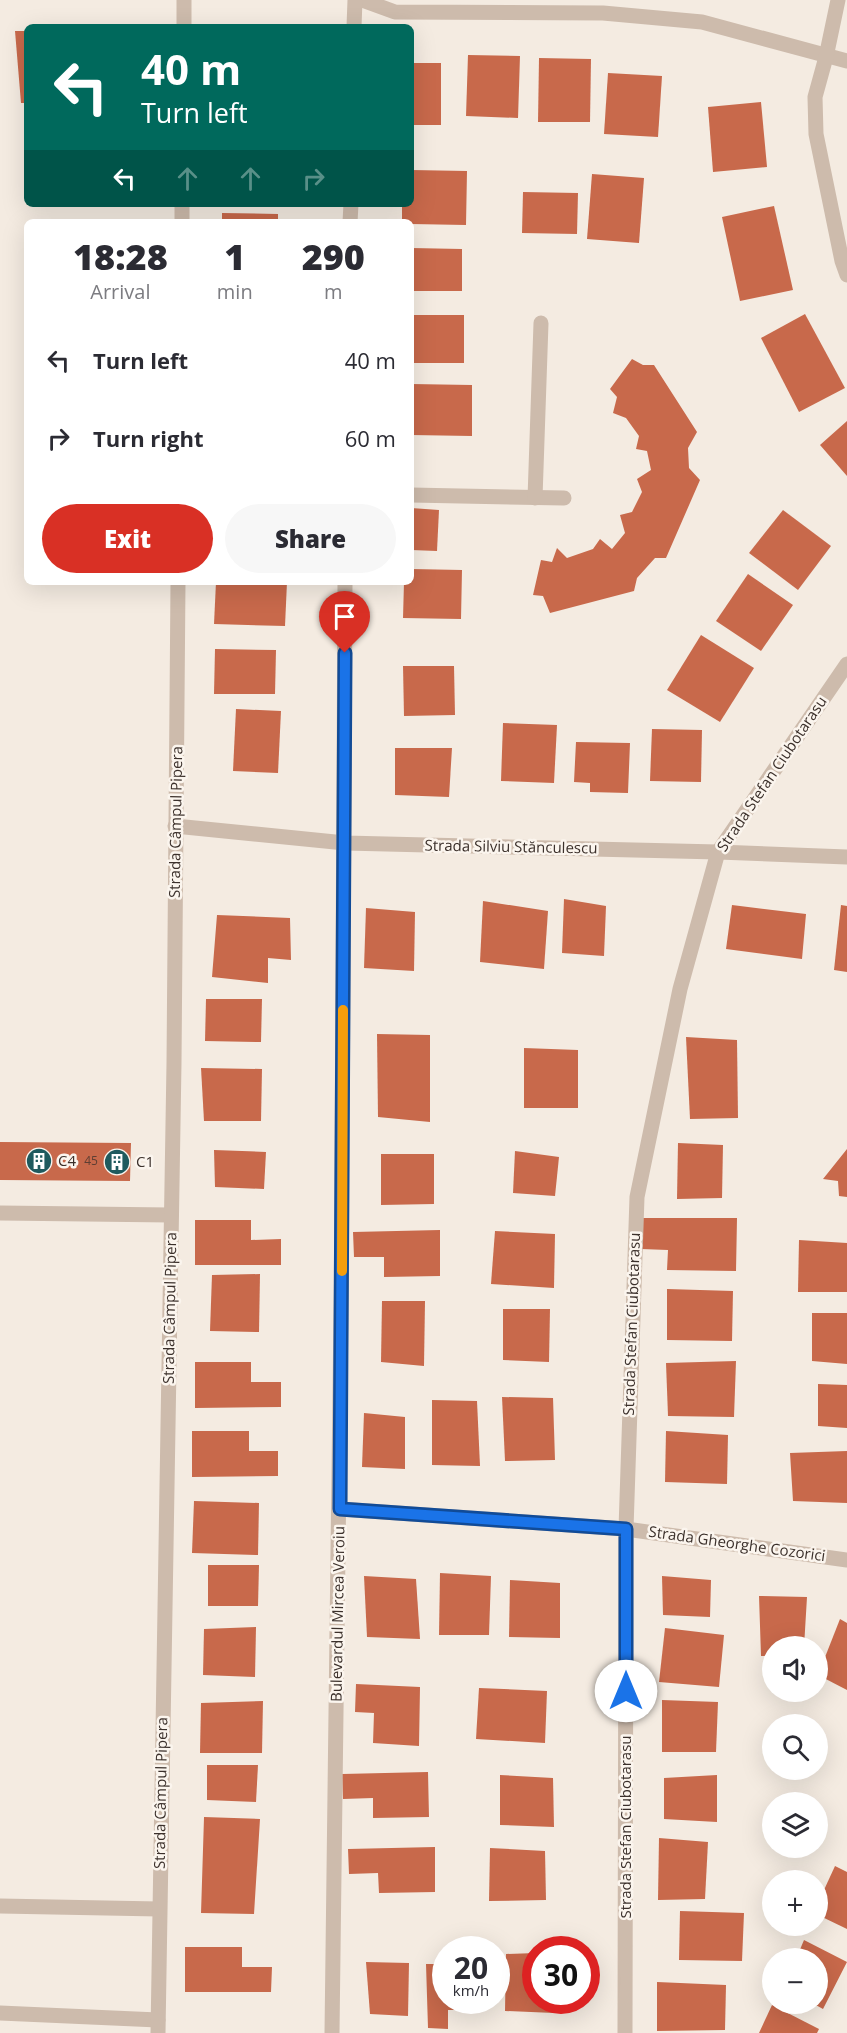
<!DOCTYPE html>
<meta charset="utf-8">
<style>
body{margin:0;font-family:"Open Sans",sans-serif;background:#f7f7f7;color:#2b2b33;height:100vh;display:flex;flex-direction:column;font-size:22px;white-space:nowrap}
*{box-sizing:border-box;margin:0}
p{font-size:20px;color:#7c7c81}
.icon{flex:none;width:33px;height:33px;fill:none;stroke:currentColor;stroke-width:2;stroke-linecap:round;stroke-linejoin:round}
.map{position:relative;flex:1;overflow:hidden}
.side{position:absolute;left:24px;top:219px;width:390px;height:366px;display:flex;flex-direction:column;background:#fff;border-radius:9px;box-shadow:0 6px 24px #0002}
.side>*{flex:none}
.guide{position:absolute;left:24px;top:24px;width:390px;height:183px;border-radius:9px;box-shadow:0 6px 24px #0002;background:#00695c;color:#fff;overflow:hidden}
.tools{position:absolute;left:762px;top:1636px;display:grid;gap:12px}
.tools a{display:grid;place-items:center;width:66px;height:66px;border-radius:50%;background:#fff;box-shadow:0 6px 24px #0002;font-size:30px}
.speed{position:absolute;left:432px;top:1936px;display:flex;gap:12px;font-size:30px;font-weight:700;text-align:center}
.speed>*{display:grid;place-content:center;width:78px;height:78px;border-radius:50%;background:#fff;box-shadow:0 6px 24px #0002;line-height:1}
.speed small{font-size:15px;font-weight:400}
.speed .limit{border:9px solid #d22;background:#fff;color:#111}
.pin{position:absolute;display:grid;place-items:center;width:51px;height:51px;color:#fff;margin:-62px -26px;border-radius:50% 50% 50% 0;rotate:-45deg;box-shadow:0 0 6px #0007}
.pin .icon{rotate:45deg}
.me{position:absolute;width:66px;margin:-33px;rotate:0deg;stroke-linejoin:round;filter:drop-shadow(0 0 4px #0008)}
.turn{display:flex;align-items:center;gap:21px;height:126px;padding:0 18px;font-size:27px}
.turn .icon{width:78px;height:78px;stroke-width:2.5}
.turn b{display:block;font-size:42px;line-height:51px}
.lanes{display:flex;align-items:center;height:57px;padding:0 18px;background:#0003;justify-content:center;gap:30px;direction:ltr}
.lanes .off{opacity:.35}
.eta{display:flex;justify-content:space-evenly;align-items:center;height:102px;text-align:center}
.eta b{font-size:36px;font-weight:800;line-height:42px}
.button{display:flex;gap:12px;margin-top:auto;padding:12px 18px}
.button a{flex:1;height:69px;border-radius:36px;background:#d93025;color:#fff;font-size:24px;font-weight:800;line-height:69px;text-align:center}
.button a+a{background:#f7f7f7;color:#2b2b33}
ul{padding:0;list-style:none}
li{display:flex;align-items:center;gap:18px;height:78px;padding:0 18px}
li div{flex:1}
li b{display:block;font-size:22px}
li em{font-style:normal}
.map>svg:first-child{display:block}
.building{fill:#c8694b}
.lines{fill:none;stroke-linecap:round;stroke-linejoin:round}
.street{stroke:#cdbbac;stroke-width:15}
.route-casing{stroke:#114b97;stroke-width:15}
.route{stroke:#1a73e8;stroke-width:10}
.slow{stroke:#f59e0b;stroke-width:10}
.labels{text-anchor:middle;stroke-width:5;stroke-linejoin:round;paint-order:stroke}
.number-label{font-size:12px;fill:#5e3e33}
.street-label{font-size:15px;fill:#3b302b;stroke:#fbf5ee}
.poi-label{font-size:15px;fill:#3b302b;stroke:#fbf5ee;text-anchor:start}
</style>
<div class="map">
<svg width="847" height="2033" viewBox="0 0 847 2033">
<rect width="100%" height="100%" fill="#f4ebe1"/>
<g class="building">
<polygon points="15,31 27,31 27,103 21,103"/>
<polygon points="468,55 520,56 518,118 466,116"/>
<polygon points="539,58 591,59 590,122 538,122"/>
<rect x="411" y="63" width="30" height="62"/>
<polygon points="608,73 662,76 658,137 604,134"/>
<polygon points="761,102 767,167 713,172 708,107"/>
<polygon points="411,170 467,171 466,225 411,224 411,222 402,222 402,204 411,204"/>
<polygon points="592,174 644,178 639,243 587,239"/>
<polygon points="523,192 578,193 577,234 522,233"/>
<polygon points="774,206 793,290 740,301 722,217"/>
<polygon points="222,213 278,214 278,222 222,222"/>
<polygon points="411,248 462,249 462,291 411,291"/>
<polygon points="805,314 845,388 799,412 761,338"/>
<rect x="411" y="315" width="53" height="48"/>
<polygon points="632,359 643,365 654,365 697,432 688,448 689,468 700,480 666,558 655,558 637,578 634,591 550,613 543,596 533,595 541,560 552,562 557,548 567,558 593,549 600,539 612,549 625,533 620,515 632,512 642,492 637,479 651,470 647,451 636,449 639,436 626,418 613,413 617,397 610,389"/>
<polygon points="411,384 472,385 472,436 411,435"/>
<polygon points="847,421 847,476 820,445"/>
<polygon points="411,508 439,510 437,551 411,550"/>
<polygon points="783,510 831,546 798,590 749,553"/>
<polygon points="411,569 462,570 461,619 403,618 404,582 411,582"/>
<polygon points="748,574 793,605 761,651 716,621"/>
<polygon points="216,582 287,582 285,626 214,624"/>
<polygon points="701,635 754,668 720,722 667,690"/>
<polygon points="215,649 276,650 275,694 214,694"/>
<polygon points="403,666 454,666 455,715 404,716"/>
<polygon points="236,709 281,711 278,773 233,771"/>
<polygon points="503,723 557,725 554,783 501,781"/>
<polygon points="652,729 702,730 701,782 650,781"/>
<polygon points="576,742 630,743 628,793 590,792 590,783 574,782"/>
<polygon points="395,748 452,748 449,797 395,795"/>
<polygon points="564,899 606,906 604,956 562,953"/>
<polygon points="483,901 548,911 544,969 480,962"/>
<polygon points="732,905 806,914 802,959 726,949"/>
<polygon points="841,905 847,906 847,972 834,970"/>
<polygon points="366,908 415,912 414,971 364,968"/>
<polygon points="217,915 290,918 291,960 268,958 268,983 212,977"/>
<polygon points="206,999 262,999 261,1042 205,1041"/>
<polygon points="377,1034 430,1035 430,1122 378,1117"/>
<polygon points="686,1037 737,1040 738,1118 690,1119"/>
<polygon points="524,1048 578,1050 578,1108 524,1108"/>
<polygon points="201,1068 262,1069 261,1121 204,1121"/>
<polygon points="0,1142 131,1143 130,1181 0,1180"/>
<polygon points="678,1143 723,1145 722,1198 677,1199"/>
<polygon points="847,1149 847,1197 839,1196 838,1181 823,1179"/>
<polygon points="214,1150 266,1152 264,1189 215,1187"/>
<polygon points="515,1151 559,1157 555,1196 513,1193"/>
<polygon points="381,1154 434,1154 434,1204 381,1205"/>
<polygon points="643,1218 737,1218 736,1271 667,1270 668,1250 641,1249"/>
<polygon points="195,1220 251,1220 251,1240 281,1239 281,1265 195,1265"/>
<polygon points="440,1230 440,1276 384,1277 384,1257 354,1257 353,1232"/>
<polygon points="495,1231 555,1234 554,1288 491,1284"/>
<polygon points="799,1240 847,1243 847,1292 798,1292"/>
<polygon points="260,1274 259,1332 210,1331 212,1275"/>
<polygon points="667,1289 733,1291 732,1341 667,1340"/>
<polygon points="382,1301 425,1301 424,1366 381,1362"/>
<polygon points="503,1309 550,1309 549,1362 503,1360"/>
<polygon points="812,1313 847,1313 847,1364 812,1361"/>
<polygon points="736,1361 734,1417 668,1416 666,1363"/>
<polygon points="195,1362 251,1362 251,1382 281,1382 281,1407 195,1408"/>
<polygon points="818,1384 847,1385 847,1428 818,1426"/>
<polygon points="502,1397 553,1398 555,1460 505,1461"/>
<polygon points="432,1400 477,1401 480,1466 432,1465"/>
<polygon points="364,1413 405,1417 405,1469 362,1467"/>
<polygon points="192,1431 249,1431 249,1451 278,1451 278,1476 192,1477"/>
<polygon points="666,1431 728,1435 727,1484 665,1482"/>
<polygon points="847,1451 847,1503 793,1501 790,1453"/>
<polygon points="194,1501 259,1503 258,1555 192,1553"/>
<polygon points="208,1565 259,1565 258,1606 208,1606"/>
<polygon points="440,1573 491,1576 489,1635 439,1635"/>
<polygon points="364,1576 416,1579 420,1639 367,1637"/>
<polygon points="662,1576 711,1580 710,1617 663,1615"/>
<polygon points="510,1580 560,1583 560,1638 509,1637"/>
<polygon points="759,1596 807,1597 804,1647 772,1647 772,1656 761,1656"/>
<polygon points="840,1619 847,1623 847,1690 818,1675"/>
<polygon points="256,1627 255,1677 203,1675 204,1629"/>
<polygon points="665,1628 724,1635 719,1687 659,1682"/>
<polygon points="356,1684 420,1687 419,1746 373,1743 374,1713 355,1712"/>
<polygon points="479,1688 547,1691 545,1743 476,1739"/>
<polygon points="662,1700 718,1702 716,1752 662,1752"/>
<polygon points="263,1701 262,1753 200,1753 201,1703"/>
<polygon points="207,1765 258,1765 256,1802 207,1800"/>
<polygon points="428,1772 429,1817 373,1818 373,1798 343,1799 342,1774"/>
<polygon points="500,1775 553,1778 554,1827 500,1825"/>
<polygon points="717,1775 717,1822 664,1819 664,1778"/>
<polygon points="204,1817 260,1819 254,1914 201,1913"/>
<polygon points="659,1838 708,1842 705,1899 658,1900"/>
<polygon points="435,1847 435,1892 379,1893 378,1873 349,1874 348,1849"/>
<polygon points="490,1848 545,1851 546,1900 489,1901"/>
<polygon points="835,1866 847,1872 847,1929 818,1915 818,1903"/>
<polygon points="680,1911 744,1913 742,1961 679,1960"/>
<polygon points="804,1940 847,1962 823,2009 814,2004 818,2004 818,1959 796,1959"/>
<polygon points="185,1947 242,1947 242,1967 272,1967 271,1992 185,1992"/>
<polygon points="536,1953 536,2001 554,2001 554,2013 505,2011 506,1954"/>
<polygon points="366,1962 409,1963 408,2016 370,2014"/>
<polygon points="426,1964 446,1964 446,2001 476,2001 476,2010 448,2010 448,2029 428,2028"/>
<polygon points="657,1982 726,1985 725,2030 657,2031"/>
<polygon points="772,2005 819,2029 817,2033 759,2033"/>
</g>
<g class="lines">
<g class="street">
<polyline points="362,0 395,12 603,13 702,22 847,61"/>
<polyline points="838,0 826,57 815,97 816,134 842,261 847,275"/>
<polyline points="184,27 184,0"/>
<polyline points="354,27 355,0"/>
<polyline points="182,222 182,204"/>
<polyline points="350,222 351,204"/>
<polyline points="411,495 564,498"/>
<polyline points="535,498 541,323"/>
<polyline points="175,826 345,843 718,852 847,857"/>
<polyline points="0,1213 171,1215"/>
<polyline points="340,1509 626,1529 847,1560"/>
<polyline points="0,1906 159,1909"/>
<polyline points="0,2013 158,2020"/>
<polyline points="158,2033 174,1063 178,582"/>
<path d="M332,2033C339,1549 345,1066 345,582"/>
<polyline points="625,2033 626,1529 637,1197 680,989 718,852 847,664"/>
</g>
</g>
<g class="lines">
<g class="route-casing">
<polyline id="route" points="345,653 340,1509 626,1529 626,1691"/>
</g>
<use href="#route" class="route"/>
<polyline class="slow" points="342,1271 343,1010"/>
</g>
<defs>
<g id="building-disc" transform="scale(1.35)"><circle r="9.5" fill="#1f5a5e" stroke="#fbf5ee"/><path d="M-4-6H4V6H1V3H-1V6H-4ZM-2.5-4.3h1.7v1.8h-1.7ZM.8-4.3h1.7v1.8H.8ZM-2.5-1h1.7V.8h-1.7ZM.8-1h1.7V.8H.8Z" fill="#fff"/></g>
</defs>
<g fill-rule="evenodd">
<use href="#building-disc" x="39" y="1161"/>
<use href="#building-disc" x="117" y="1162"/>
</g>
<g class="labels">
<g class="number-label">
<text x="91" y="1165">45</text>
</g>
<g class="street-label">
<text transform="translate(772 774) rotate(-56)" y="5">Strada Stefan Ciubotarasu</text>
<text transform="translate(176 822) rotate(-89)" y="5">Strada Câmpul Pipera</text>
<text transform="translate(511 847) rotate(1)" y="5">Strada Silviu Stănculescu</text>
<text transform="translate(170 1308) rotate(-89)" y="5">Strada Câmpul Pipera</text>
<text transform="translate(632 1324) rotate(-88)" y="5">Strada Stefan Ciubotarasu</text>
<text transform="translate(737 1544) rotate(8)" y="5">Strada Gheorghe Cozorici</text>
<text transform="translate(338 1614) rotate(-89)" y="5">Bulevardul Mircea Veroiu</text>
<text transform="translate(161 1793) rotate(-89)" y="5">Strada Câmpul Pipera</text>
<text transform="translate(626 1827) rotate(-90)" y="5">Strada Stefan Ciubotarasu</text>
</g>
<g class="poi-label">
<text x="58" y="1166">C4</text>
<text x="136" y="1167">C1</text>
</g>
</g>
</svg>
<div class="tools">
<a><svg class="icon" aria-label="sound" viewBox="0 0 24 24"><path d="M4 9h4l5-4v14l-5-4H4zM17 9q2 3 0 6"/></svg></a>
<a><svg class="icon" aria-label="search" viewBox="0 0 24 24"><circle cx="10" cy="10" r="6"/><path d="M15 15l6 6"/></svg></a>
<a><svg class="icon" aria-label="layers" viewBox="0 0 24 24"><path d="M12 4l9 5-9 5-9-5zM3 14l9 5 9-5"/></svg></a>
<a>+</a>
<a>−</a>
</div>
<div class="speed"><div>20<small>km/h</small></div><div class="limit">30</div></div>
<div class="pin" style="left:345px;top:653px;background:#d93025"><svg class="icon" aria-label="arrive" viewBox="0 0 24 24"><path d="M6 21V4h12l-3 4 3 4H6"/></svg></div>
<svg class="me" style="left:626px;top:1691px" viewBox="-20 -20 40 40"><circle r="19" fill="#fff"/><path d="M0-13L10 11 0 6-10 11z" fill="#1a73e8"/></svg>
<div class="guide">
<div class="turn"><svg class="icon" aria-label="left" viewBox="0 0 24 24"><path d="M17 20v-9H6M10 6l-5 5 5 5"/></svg><div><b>40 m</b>Turn left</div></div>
<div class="lanes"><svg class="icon" aria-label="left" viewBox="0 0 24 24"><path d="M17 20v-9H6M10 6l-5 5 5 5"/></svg><svg class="icon off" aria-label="ahead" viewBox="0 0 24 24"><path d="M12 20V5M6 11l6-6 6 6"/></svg><svg class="icon off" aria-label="ahead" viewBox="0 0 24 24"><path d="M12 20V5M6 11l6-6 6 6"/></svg><svg class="icon off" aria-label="right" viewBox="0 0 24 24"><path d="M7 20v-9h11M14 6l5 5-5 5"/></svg></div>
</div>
<section class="side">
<div class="eta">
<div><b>18:28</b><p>Arrival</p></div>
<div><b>1</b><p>min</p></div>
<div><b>290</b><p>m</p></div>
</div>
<ul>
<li><svg class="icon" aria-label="left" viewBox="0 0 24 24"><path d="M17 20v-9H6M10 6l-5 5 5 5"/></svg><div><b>Turn left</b></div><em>40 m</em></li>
<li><svg class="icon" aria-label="right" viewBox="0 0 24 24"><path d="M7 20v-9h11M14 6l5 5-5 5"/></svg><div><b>Turn right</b></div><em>60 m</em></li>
</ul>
<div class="button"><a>Exit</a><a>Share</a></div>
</section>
</div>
